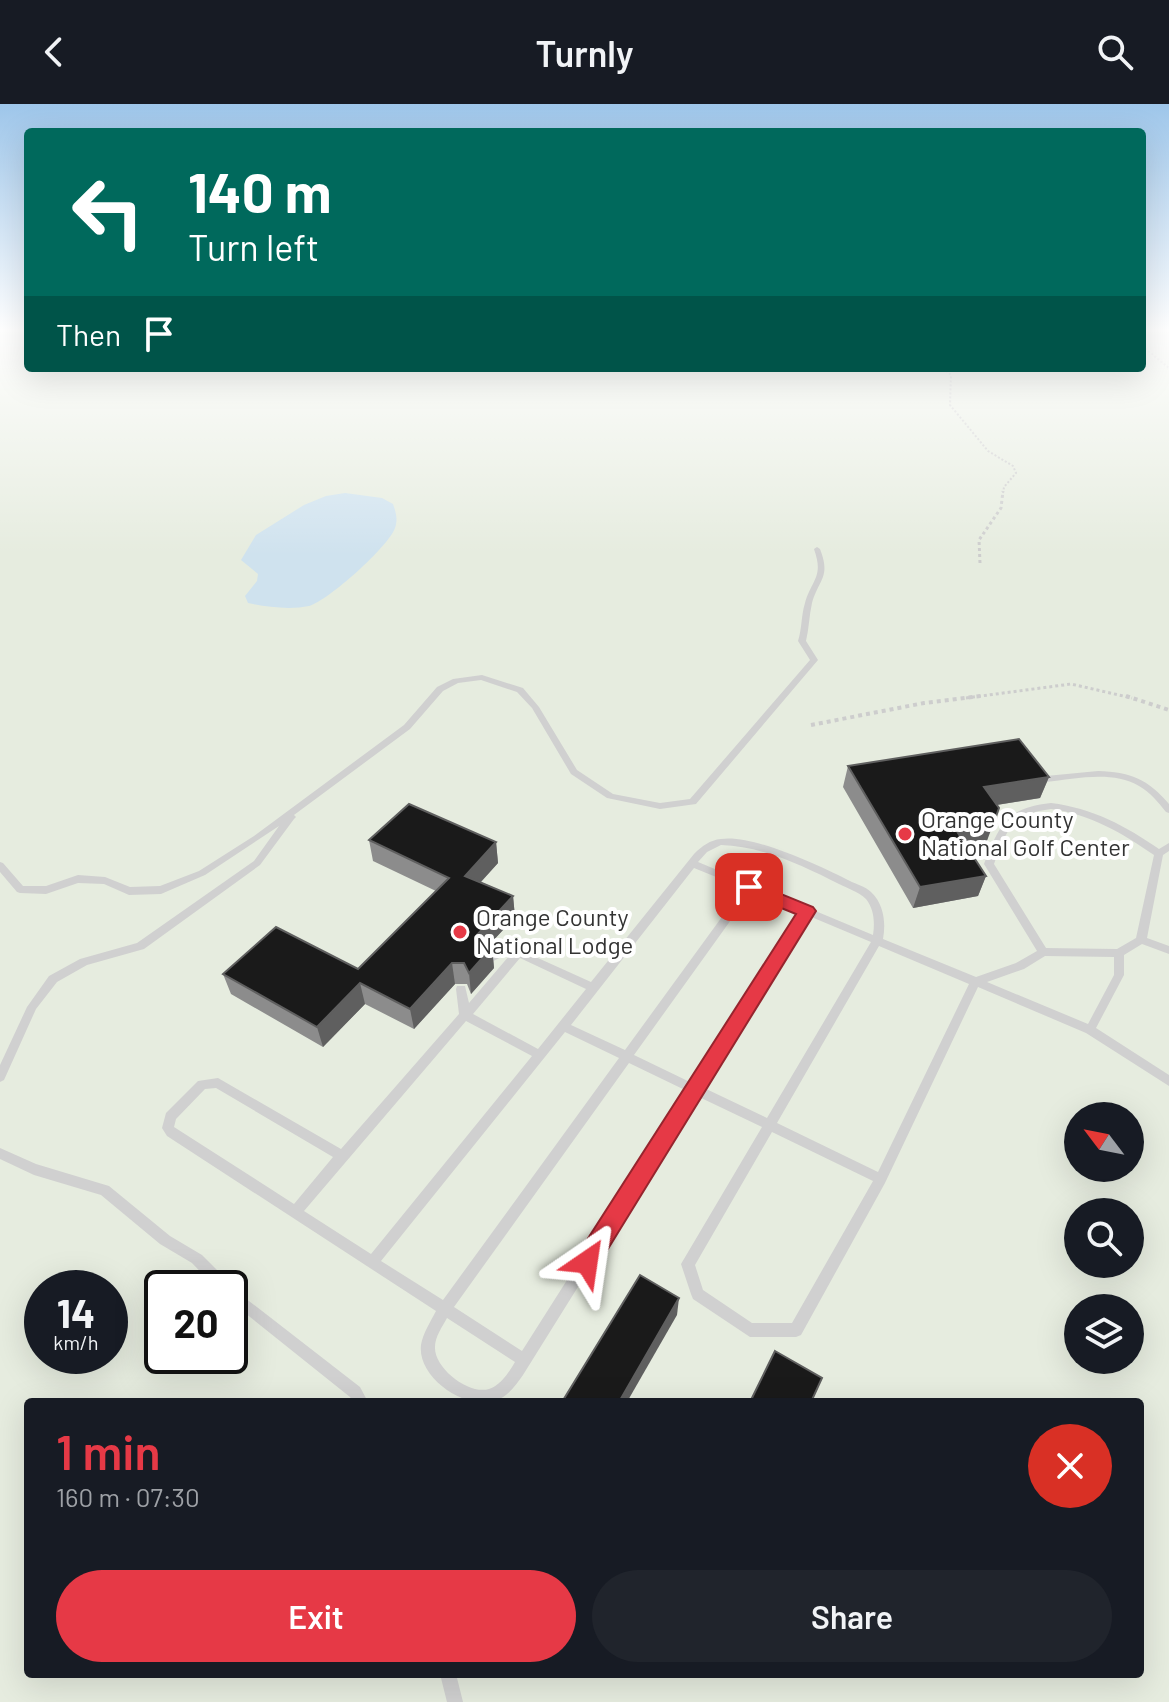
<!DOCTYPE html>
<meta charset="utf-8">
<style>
body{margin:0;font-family:Barlow,sans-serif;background:#20242c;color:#f1f3f6;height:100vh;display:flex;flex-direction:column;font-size:30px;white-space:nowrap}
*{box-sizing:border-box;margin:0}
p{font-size:26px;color:#9ea1a6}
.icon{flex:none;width:44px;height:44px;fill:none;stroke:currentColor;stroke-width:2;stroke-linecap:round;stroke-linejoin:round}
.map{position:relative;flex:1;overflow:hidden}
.sheet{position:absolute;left:24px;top:1294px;width:1120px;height:280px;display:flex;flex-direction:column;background:#171b24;border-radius:8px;box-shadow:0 8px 32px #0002}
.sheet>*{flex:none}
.guide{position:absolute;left:24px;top:24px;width:1122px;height:244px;border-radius:8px;box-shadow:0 8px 32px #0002;background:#00695c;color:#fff;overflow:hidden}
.needle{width:52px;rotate:302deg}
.controls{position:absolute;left:1064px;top:998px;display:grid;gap:16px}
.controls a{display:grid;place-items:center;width:80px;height:80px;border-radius:50%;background:#171b24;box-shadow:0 8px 32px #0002;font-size:40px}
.speed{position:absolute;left:24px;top:1166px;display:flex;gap:16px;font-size:40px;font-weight:700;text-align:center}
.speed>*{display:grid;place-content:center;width:104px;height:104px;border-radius:50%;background:#171b24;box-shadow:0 8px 32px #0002;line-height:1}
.speed small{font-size:20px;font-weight:400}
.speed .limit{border:4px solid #111;border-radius:12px;background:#fff;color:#111}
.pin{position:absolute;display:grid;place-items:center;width:68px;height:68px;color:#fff;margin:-34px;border-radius:16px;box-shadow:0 4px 12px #0006}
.me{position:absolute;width:88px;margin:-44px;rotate:32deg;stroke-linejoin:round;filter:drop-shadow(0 0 6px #0008)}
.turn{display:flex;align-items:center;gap:28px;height:168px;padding:0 32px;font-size:36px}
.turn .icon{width:104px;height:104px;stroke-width:2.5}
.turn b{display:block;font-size:56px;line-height:68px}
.then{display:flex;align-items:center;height:76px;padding:0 32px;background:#0003;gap:16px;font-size:30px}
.round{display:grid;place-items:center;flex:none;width:84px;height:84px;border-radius:42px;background:#20242c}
.summary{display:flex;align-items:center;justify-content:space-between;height:136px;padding:0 32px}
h1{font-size:48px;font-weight:600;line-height:60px;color:#e63946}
.action{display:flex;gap:16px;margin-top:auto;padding:16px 32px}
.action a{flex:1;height:92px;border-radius:48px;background:#e63946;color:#fff;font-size:32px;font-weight:600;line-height:92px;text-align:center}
.action a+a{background:#20242c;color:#f1f3f6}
header{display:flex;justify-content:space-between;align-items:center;height:104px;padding:0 32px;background:#171b24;font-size:36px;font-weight:600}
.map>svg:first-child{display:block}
.green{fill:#e6ecdf;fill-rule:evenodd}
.water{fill:#cfe2ee}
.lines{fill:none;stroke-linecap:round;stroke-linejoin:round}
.path-far2{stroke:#cdcdcd;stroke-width:2;stroke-dasharray:2 2;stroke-linecap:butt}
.path-far1{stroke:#cdcdcd;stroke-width:3;stroke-dasharray:3 3;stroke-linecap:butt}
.path{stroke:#cdcdcd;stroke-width:4;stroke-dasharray:4 4;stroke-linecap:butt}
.service{fill:#d0d0d0;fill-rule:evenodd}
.wall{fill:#8c8c8c}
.shaded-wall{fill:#5f5f5f}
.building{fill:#1a1a1a;stroke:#5f5f5f;stroke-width:2}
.route{fill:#e63946;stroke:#96252e;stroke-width:2}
.poi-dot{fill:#e63946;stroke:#fff;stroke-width:3}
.labels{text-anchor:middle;stroke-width:8;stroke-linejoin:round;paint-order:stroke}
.poi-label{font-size:24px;fill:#333;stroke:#fff;text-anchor:start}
</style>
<header><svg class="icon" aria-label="back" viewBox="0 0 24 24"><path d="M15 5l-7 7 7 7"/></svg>Turnly<svg class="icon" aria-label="search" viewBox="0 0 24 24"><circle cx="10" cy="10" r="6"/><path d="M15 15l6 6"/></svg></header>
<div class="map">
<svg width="1169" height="1598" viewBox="0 0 1169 1598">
<rect width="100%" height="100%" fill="#fff"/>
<path class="green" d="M0,227H28V264H1142V227H1169V1598H0ZM1078,1012H1130V1064H1078ZM1078,1108H1130V1160H1078ZM42,1184H110V1252H42ZM162,1184H230V1252H162ZM1078,1204H1130V1256H1078ZM28,1298H1140V1570H28Z"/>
<path class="water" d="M345,389L382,394L393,400C396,409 398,415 395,424C389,442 328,497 309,502C290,506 266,503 248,499L245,492L257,477L258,470L241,456L256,431L304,401L326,392Z"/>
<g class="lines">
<g class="path-far2">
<polyline points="1142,242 1169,264"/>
<polyline points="943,264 951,271 950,301 988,347 1013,362 1016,369 1004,383 1003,389"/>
</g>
<g class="path-far1">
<polyline points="980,459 979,436 1001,404 1003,387"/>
<polyline points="966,594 1071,580 1132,594"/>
</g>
<g class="path">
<polyline points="1126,592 1169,606"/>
<polyline points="811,621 924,599 981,592"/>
</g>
<g class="service">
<path d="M817,443L820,445C831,473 819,475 812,499C809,512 809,525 806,537L818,556L696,700L660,705L607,694L571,670L532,604L517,588L481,576L458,579L443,587L410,625L294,711L296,713L294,715L260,761L144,845L87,861L57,878L36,905L4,976L0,978V961L27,903L49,872L80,855L137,839L254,757L279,722L205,771L161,790L129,791L104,780L78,779L46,790L20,789L17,788L0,768V758L3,759L23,782H46L78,771L105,773L130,783L160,782L199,767L254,732L404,621L437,583L453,575L482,571L523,584L539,603L577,666L613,690L660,699L690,695L810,556L798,537C802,525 801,512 805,499C812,475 824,473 814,445Z"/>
<path d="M1098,667C1130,668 1148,675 1169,700V709L1166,708C1158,698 1150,688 1139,682C1112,666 1075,675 1046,678L1042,675L1046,672Z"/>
<path d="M1051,699C1092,704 1126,722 1159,745L1169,739V747L1163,751L1147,834L1169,842V850L1142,840L1124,851V871L1096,924L1169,971V982L1086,929L978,883L885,1079L801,1231L796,1233H750L693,1195L691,1190L681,1160L762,1023L697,992L523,1271C516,1281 508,1292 496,1297C466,1307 417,1274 421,1241C423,1229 431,1217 436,1207L167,1032L162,1024L166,1009L198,977L218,974L341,1045L459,910L456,885L457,882H465L469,899L509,852H503L484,862L480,861L479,858L480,855L502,844L518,845L591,878L694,750C702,742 710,736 721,735C753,730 820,762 850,777C856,780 866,783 871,788C884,800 886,819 883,835L976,873L1016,859L1037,847L984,760C1000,720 1006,704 1051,699ZM1051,705C1090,710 1122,729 1154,751L1136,834L1117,845L1046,844L994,760C1007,725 1011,710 1051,705ZM721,741C762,742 803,762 839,780C847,784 859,788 866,795C874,805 875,818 873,831L698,758L707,748ZM694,764L743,784L625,946L571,921ZM751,788L801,809L692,979L634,951ZM809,812L871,838L767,1014L702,983ZM879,842L969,880L878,1068L777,1019ZM1045,852L1114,853V871L1088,920L987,878L1024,865ZM520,854L586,885L538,945L473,910ZM466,917L532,952L371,1150L304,1107ZM565,928L619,954L443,1196L381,1157ZM629,959L687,987L522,1247L454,1203ZM216,984L333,1053L294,1100L174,1023L176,1015L205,985ZM772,1028L873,1077L792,1219H752L703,1186L695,1161ZM447,1214L515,1258C509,1268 501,1281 489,1285C469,1291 434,1264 435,1243C435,1233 442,1223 447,1214Z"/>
<polygon points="0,1044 36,1060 109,1082 170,1132 202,1151 230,1179 231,1183 360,1283 368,1298 353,1298 350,1293 230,1197 230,1184 216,1184 192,1159 160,1140 101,1091 34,1071 0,1055"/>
<polygon points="440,1570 456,1570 463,1598 447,1598"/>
</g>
</g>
<g class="wall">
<polygon points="848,662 1049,673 1040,694 997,701 984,745 969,747 986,772 978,792 913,804 843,683"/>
<polygon points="369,736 496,738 498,759 481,778 513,792 515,813 487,843 492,843 494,864 471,890 467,880 455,880 414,925 365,900 323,943 231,890 223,870 358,865 436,787 373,757"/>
</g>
<g class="shaded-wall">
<polygon points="1049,673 1040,694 977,704 984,683"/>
<polygon points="999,704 984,745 950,750 958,729"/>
<polygon points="496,738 498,759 467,793 465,772"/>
<polygon points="986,772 978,792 913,804 920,783"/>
<polygon points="513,792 515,813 477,854 475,833"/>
<polygon points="492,843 494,864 471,890 469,869"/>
<polygon points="452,859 455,880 414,925 410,905"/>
<polygon points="360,879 365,900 323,943 317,923"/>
<polygon points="679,1194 677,1211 627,1298 619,1298"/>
</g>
<g class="building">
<polygon points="1019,635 1049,673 984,683 999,704 992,724 958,729 986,772 920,783 848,662"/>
<polygon points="409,700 496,738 465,772 513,792 475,833 477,843 492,843 469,869 464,859 452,859 410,905 360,879 317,923 223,870 276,823 358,865 449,774 369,736"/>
<polygon points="640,1171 679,1194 619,1298 562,1298"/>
<polygon points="775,1247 822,1274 811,1298 750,1298"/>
</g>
<linearGradient id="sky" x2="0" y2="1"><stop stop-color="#9ec6ea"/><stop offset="0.5" stop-color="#fff"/><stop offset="1" stop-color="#fff" stop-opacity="0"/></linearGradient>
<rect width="1169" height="451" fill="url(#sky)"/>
<polygon class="route" points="749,777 813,803 816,807 595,1166 587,1169 578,1166 575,1158 578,1150 796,810 742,788 740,783 742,778"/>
<g class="poi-dot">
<circle cx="905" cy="730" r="8"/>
<circle cx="460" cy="828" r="8"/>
</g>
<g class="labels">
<g class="poi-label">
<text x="921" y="724">Orange County<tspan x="921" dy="28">National Golf Center</tspan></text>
<text x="476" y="822">Orange County<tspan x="476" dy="28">National Lodge</tspan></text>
</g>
</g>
</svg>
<div class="controls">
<a><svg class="needle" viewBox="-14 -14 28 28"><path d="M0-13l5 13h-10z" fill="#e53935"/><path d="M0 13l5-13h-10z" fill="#9ea1a6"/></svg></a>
<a><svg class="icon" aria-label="search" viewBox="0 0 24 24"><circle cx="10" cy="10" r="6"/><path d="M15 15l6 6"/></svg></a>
<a><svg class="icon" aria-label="layers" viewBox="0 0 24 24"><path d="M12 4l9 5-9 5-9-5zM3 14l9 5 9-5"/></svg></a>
</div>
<div class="speed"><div>14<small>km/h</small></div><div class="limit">20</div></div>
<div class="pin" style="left:749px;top:783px;background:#d93025"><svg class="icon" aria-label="arrive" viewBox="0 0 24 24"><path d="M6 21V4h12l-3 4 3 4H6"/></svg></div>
<svg class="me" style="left:587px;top:1158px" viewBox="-20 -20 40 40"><path d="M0-17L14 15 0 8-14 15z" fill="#e63946" stroke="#fff" stroke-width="4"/></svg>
<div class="guide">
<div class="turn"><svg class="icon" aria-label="left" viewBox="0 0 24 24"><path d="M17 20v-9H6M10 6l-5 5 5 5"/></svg><div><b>140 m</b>Turn left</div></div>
<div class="then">Then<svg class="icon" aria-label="arrive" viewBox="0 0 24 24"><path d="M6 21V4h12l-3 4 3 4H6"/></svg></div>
</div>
<section class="sheet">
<div class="summary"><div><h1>1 min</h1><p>160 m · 07:30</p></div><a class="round" style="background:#d93025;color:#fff"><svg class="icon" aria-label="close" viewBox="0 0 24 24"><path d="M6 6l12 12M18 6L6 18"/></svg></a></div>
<div class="action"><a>Exit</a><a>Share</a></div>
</section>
</div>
